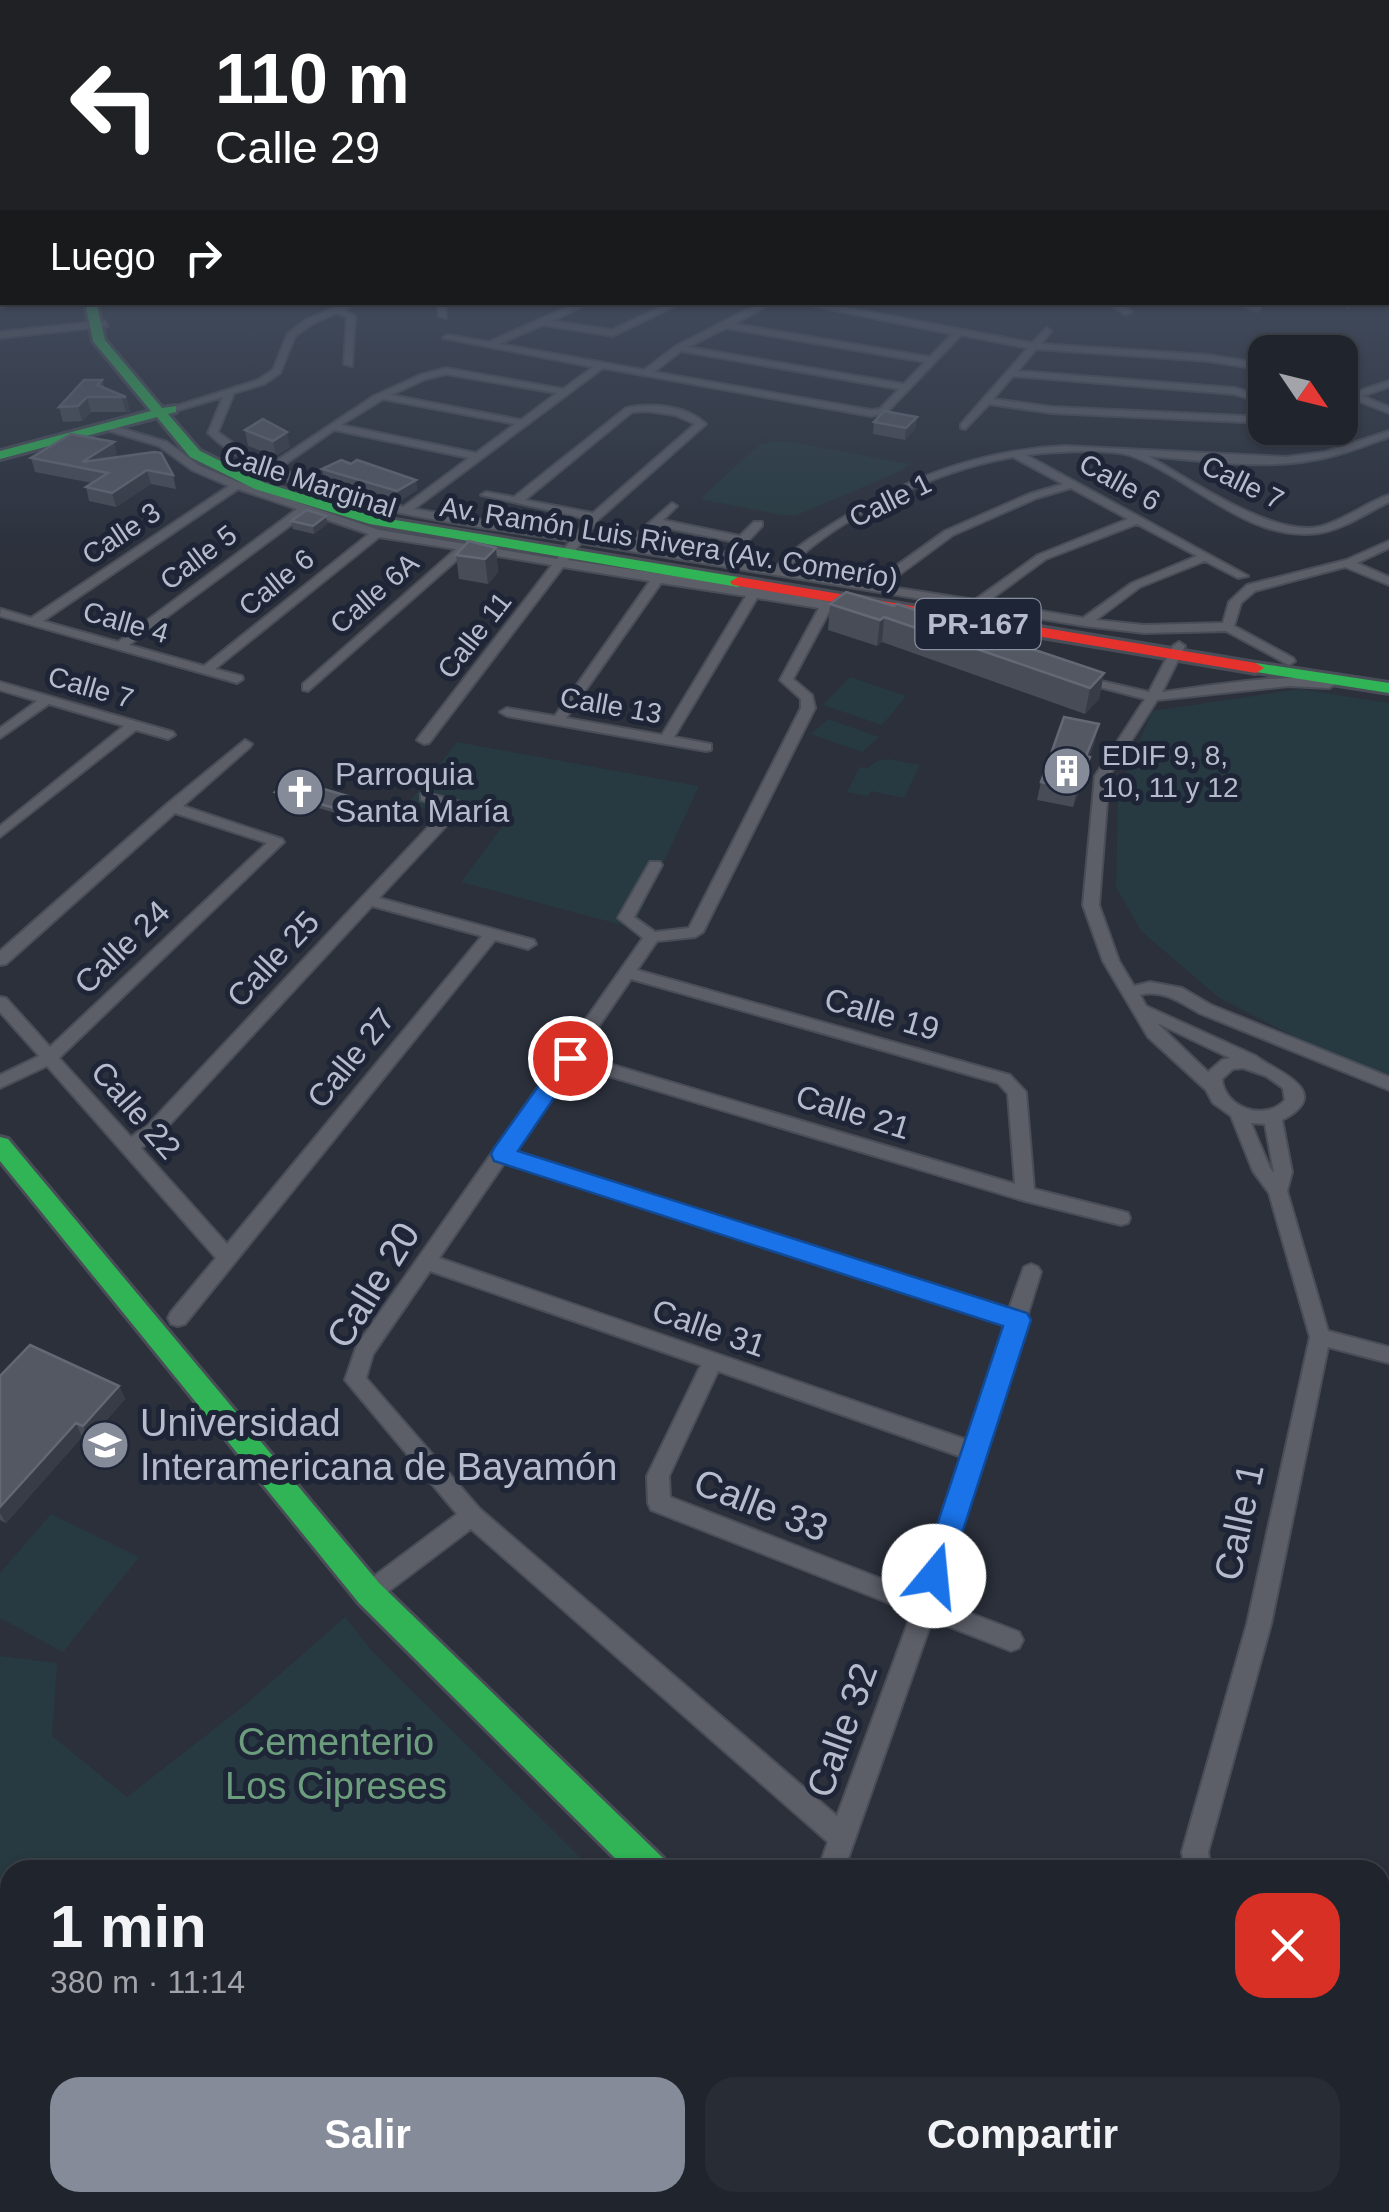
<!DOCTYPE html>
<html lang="es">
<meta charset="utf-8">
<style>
body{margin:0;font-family:Helvetica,sans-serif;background:#282c34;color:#f1f3f6;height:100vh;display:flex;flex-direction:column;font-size:38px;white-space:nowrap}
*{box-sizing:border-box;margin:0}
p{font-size:32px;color:#a2a4a9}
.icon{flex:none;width:55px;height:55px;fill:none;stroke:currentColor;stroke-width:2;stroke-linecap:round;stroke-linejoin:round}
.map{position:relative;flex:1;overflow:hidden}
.drawer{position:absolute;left:0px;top:1860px;width:1390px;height:352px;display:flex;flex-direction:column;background:#20242c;border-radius:30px 30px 0 0;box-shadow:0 2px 8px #0004,0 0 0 2px #3d4148}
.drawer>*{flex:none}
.hud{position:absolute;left:0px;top:0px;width:1390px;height:305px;box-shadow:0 2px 8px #0004,0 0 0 2px #3d4148;background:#202124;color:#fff;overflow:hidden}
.needle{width:65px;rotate:125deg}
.tools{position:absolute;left:1248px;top:335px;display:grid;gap:20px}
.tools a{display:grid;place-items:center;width:110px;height:110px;border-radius:20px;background:#20242c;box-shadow:0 2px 8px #0004,0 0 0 2px #3d4148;font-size:50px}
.pin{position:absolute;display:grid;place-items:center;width:85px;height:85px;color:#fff;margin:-42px;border:5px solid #fff;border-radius:50%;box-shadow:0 2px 10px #0007}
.me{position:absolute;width:110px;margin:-55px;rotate:17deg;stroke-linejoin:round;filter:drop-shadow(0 0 8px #0008)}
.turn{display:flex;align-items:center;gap:35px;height:210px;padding:0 50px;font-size:45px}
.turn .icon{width:130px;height:130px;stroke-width:2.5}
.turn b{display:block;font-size:70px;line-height:85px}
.then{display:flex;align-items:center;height:95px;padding:0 50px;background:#0003;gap:20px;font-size:38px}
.round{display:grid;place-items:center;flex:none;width:105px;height:105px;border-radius:30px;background:#282c34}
.headline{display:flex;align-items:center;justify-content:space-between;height:170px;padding:0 50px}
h1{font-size:60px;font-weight:700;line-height:75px}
.button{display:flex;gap:20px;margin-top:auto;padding:20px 50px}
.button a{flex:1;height:115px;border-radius:30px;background:#858b99;color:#fff;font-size:40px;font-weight:700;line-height:115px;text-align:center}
.button a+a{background:#282c34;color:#f1f3f6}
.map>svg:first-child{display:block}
.green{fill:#283a41}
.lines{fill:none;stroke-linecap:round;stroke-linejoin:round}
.street-casing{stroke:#494d57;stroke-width:4}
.fast-casing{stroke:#494d57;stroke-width:6}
.jam-casing{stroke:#494d57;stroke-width:6}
.street{fill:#5c5f68;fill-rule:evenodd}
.fast{fill:#30b455;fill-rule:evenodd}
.jam{fill:#e5322d;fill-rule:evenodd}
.wall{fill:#484c57}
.shaded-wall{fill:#383c46}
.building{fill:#545863;stroke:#636874;stroke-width:2.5}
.route{fill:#1a73e8;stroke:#114b97;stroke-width:2.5}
.labels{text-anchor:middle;stroke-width:10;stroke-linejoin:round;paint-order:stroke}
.far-street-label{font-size:28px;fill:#b6bccb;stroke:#1e2536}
.far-poi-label{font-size:28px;fill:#b6bccb;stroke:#1e2536;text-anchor:start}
.shield{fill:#1e2536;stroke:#888f9e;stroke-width:2.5}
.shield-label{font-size:30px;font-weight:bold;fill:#b6bccb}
.poi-label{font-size:32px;fill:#b6bccb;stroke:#1e2536;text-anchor:start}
.street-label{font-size:32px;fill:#b6bccb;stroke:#1e2536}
.near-street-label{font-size:38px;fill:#b6bccb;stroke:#1e2536}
.near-poi-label{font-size:38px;fill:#b6bccb;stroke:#1e2536;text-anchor:start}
.near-park-label{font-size:38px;fill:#6c9d7d;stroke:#1e2536}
</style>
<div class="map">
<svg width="1389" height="2212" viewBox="0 0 1389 2212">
<rect width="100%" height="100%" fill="#2b303b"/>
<g class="green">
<polygon points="786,441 908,464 901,471 797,515 782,515 700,499 760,444"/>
<polygon points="850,677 906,696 882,725 823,705"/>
<polygon points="1300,689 1389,703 1389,1075 1318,1049 1218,997 1141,931 1116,887 1118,794 1152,711"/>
<polygon points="828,719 879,737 862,752 811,734"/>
<polygon points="457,742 699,786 633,928 461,882 502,827 408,804"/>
<polygon points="888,759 920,765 904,798 871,791 868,796 847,792 860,767 868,768 877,761"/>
<polygon points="51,1514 139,1557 63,1652 0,1618 0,1573"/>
<polygon points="345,1617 373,1652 593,1870 10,1870 10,2202 922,2202 931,2212 0,2212 0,1656 57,1663 52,1736 127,1797 246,1704"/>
</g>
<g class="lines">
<g class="street-casing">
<g id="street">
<polygon points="1388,274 1389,275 1389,281 1388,280"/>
<polygon points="0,301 2,302 22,302 0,307"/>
<path d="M347,302H359L344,310L355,316L352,366L344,364L347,317L336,313L312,324L295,336L280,373L264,384L234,393L218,432L237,446L270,465L374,396L420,375L446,368L563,389L593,367L443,338L448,335L489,342L579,302H591L552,321L612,330L671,302H683L613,336L543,325L499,344L644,370L676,346L762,302H774L734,324L930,357L952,334L795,302H816L1032,343L1047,328L1051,331L1041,344L1208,355L1265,364V370L1208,361L1036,349L1018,371L1235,388L1265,397V403L1234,394L1013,376L993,399L1052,407L1265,417V423L1052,413L989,404L965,429L961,428V424L1028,348L961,335L886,413L871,416L603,368L414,509L575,535L588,519L481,495L486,492L514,497L626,408C652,403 686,405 706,424L599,519L585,537L625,544L672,503L677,506L663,520L740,536L754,522H762V526L730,561L775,568C791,550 811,538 831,525C903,479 979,450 1065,446L1286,457L1325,452L1389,431V437C1364,446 1339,456 1313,460C1260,470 1201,460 1148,456C1189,479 1271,536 1318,527C1342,522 1365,503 1389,495V502C1368,512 1342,530 1319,533C1249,543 1193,479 1132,456C1111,448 1049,452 1026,455L1248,576L1238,578L1205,561L1140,587L1096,620L1144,625L1223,623L1229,602L1247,585L1346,560L1389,541V548L1357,563L1389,577V585L1345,567L1255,591L1241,603L1234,626L1293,658L1295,661L1289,665L1226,631L1144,633L1085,626L581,543L568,560L755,588L827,601L840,607L830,610L793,679L812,695L815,708L703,932L695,937L657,941L637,970L1010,1075L1026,1092L1034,1189L1121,1211L1128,1213L1130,1218L1128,1223L1121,1225L1025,1201L572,1065L512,1151L1009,1309L1024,1267L1031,1264L1038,1267L1041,1272L938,1601L1019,1632L1023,1640L1019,1648L1011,1651L932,1620L844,1870H818L828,1842L471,1529L377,1600L369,1604L361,1600L358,1593L361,1586L457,1514L345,1380L357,1345L643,938L618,918L650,862H660L662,865L634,917L655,932L689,928L801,708V699L780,680L819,608L757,598L674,737L711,744V750L706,751L507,716L500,712L507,708L555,716L650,581L563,567L429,743L424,744L417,740L419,737L552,565L467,551L308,691L303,690V684L456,549L379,537L215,669L242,676L243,679L237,683L0,616L1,609L31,618L229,486L192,470L159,446L103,429L102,427L107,424L167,442L200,466L241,483L379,530L557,559L570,541C467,524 285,507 208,433L223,397L172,412L167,409L258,380L273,370L288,333L306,320ZM726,328L925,362L904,384L688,347ZM681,351L899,389L880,409L871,410L654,372ZM446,374L557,393L521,420L391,395L426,379ZM383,399L515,424L476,453L341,425ZM646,411L675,415L695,424L593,513L525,500L632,412ZM334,430H335L469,458L403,507L334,488L278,469ZM1013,457L1063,484L1029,494L945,531L871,584L786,570C838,516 940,469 1013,457ZM1071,488L1128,519L1038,555L975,600L884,586L953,535L1037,498ZM238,489L297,509L118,642L43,621ZM307,513L369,534L204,666L129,645ZM1137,524L1197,556L1132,583L1083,618L987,602L1046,559ZM657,526L735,542L719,559L636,545ZM661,583L746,596L662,735L566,718ZM631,979L998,1083L1008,1094L1015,1184L579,1055ZM505,1162L1005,1324L967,1440L439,1258ZM430,1271L701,1365L647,1476L648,1503L651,1510L912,1612L837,1816L480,1509L366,1378L373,1354ZM718,1371L962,1457L918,1593L670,1497L669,1476Z"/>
<polygon points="437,302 445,302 446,318 439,316"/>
<polygon points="1105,302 1117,302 1132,312 1125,314"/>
<polygon points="1232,302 1247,302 1261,308 1257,311"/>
<polygon points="1344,302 1354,302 1347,307"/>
<polygon points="105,321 108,326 0,338 0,332"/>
<polygon points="1389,381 1389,387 1362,396 1389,407 1389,413 1340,394 1340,388 1353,393"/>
<path d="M1179,642L1185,646L1162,692C1198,688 1309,668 1335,684L1329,688L1288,686L1157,700L1109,776L1099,905L1119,961L1134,986L1150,982L1182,988L1211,1005L1389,1077V1090L1199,1013C1180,1002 1162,989 1140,995L1146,1006L1256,1056C1272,1070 1338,1091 1282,1120L1292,1172L1287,1191L1328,1331L1389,1347V1363L1328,1347L1271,1624L1208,1852L1211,1870H1185L1182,1852L1247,1624L1310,1337L1269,1193L1253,1171L1231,1116L1213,1103L1206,1090L1148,1037L1103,961L1083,905L1095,776L1145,699L1073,680L1079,676L1149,692L1173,646ZM1157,1023L1230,1058L1222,1060L1208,1072ZM1243,1068L1266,1076L1283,1088L1285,1100C1265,1122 1224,1108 1222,1079L1233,1069ZM1251,1123L1265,1124L1274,1173L1270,1168Z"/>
<polygon points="0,682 173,732 175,735 168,739 136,730 0,837 0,826 124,726 49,704 0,738 0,728 37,701 0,690"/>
<path d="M245,740L252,744L250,747L183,806L282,839L284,842L59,1058L131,1137L147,1126L447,807L421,800V794H431L500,813L502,816L495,820L460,811L379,898L534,940L536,944L528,949L495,940L185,1324L178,1326L171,1324L168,1318L171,1312L216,1258L47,1066L0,1088V1075L39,1056L0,1012V997L6,998L50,1047L267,843L175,813L6,964L0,965V951L167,804ZM372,906L482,936L227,1244L141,1148L159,1136Z"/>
<polygon points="1312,2202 1348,2202 1352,2212 1316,2212"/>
</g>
</g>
<g class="fast-casing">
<g id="fast">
<polygon points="85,302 96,302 105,340 162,408 176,406 176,412 168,414 200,451 265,483 377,517 738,577 746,582 738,587 370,524 255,489 190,457 157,417 0,459 0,451 151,411 93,341"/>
<polygon points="1256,663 1389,683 1389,693 1250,671 1248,668"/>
<polygon points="0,1137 8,1139 379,1583 663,1858 668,1870 627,1870 359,1603 0,1161"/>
<polygon points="973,2202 1017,2202 1021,2212 977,2212"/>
</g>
</g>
<g class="jam-casing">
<polygon id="jam" points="738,577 1256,663 1264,668 1256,673 733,585 730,582"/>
</g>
<use href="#street" class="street"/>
<use href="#fast" class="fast"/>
<use href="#jam" class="jam"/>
</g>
<g class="wall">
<polygon points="102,380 104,387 126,397 130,412 91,412 82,421 63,422 59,407"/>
<polygon points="917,417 915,429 905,440 873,434 874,422"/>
<polygon points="245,430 290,447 276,456 248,446"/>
<polygon points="117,456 115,457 173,475 176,489 151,484 116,507 89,501 86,487 92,483 35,472 31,458"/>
<polygon points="322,469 416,480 417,490 398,502 324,479"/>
<polygon points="326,516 327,524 314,534 293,529 291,521"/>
<polygon points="496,548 498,572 488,584 459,579 456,555"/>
<polygon points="846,592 1104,673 1099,699 1085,714 882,642 877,646 828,630 830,604"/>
<polygon points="1095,742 1089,757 1086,775 1073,807 1037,800 1041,782"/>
<polygon points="308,784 349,800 336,813 276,796 275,792"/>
<polygon points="0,1376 119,1386 125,1399 89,1440 82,1437 6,1523 0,1520"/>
</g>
<g class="shaded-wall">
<polygon points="87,397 91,412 82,421 78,406"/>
<polygon points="126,397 130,412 126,413 122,398"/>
<polygon points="917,417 915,429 905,440 906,428"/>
<polygon points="287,432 290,447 276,456 273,441"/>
<polygon points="114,442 117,456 94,470 82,462"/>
<polygon points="147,470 151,484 116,507 112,493"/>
<polygon points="416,480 417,490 398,502 397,491"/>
<polygon points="326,516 327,524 314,534 313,526"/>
<polygon points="496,548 498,572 488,584 485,559"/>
<polygon points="884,617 882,642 877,646 880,620"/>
<polygon points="1104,673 1099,699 1085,714 1090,688"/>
<polygon points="1099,724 1095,742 1082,774 1086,756"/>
<polygon points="1090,757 1086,775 1073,807 1077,789"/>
<polygon points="348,796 349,800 336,813 335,808"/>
<polygon points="119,1386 125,1399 89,1440 83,1426"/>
<polygon points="76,1423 82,1437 6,1523 0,1513 0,1507"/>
</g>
<g class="building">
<polygon points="84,380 102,380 97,385 126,397 87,397 78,406 59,407"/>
<polygon points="884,411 917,417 906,428 874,422"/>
<polygon points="263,419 287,432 273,441 245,430"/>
<polygon points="71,434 114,442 82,462 154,452 161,453 173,475 147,470 112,493 86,487 108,473 31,458"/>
<polygon points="341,460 351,464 357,460 416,480 397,491 322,469"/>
<polygon points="307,510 326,516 313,526 291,521"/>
<polygon points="469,541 496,548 485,559 456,555"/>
<polygon points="846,592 894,606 897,604 1104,673 1090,688 884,617 880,620 830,604"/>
<polygon points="1064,717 1099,724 1086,756 1090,757 1077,789 1041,782"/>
<polygon points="293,775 308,779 303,783 348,796 335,808 275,792"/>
<polygon points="30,1345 119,1386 83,1426 76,1423 0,1507 0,1376"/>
</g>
<linearGradient id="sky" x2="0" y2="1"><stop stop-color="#181a20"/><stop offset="0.45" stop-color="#444e60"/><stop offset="1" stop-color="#444e60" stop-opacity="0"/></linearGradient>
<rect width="1389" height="566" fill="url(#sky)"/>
<polygon class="route" points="570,1051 581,1058 518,1151 1027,1313 1031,1320 945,1586 934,1589 924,1586 920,1576 1003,1326 494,1161 491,1154 494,1148 562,1053"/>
<defs>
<g id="building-disc" transform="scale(2.5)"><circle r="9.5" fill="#858b99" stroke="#1e2536"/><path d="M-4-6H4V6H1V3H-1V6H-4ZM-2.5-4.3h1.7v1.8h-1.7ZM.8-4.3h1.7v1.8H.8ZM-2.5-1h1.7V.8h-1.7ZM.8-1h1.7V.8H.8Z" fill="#fff"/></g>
<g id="church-disc" transform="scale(2.5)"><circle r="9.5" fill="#858b99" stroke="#1e2536"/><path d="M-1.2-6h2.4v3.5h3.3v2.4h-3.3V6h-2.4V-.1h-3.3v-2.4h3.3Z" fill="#fff"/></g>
<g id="university-disc" transform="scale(2.5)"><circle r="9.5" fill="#858b99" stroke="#1e2536"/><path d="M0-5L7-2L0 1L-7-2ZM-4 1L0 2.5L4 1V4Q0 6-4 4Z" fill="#fff"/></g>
</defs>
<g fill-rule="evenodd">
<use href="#building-disc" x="1067" y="771"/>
<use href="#church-disc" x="300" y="792"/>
<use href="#university-disc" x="105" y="1445"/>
</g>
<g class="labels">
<g class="far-street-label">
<text transform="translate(310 481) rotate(18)" y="10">Calle Marginal</text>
<text transform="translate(1120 482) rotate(29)" y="10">Calle 6</text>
<text transform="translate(1243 482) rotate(26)" y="10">Calle 7</text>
<text transform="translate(890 500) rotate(-26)" y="10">Calle 1</text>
<text transform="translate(121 533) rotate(-34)" y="10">Calle 3</text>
<text transform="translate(669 542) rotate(9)" y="10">Av. Ramón Luis Rivera (Av. Comerío)</text>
<text transform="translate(198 557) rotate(-37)" y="10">Calle 5</text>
<text transform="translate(276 582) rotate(-39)" y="10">Calle 6</text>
<text transform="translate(374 593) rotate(-41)" y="10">Calle 6A</text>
<text transform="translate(126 622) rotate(16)" y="10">Calle 4</text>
<text transform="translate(474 635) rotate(-52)" y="10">Calle 11</text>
<text transform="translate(91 687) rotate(16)" y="10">Calle 7</text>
<text transform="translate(611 705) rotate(10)" y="10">Calle 13</text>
</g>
<g class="far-poi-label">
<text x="1102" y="765">EDIF 9, 8,<tspan x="1102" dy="32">10, 11 y 12</tspan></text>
</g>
<rect class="shield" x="915.5" y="599" width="125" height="50" rx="8"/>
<g class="shield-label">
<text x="978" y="634">PR-167</text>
</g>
<g class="poi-label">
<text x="335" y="785">Parroquia<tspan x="335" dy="37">Santa María</tspan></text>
</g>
<g class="street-label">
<text transform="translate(122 947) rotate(-44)" y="11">Calle 24</text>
<text transform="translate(273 959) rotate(-47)" y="11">Calle 25</text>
<text transform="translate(882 1014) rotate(16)" y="11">Calle 19</text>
<text transform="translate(351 1058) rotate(-51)" y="11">Calle 27</text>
<text transform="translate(136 1110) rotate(49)" y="11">Calle 22</text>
<text transform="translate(853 1112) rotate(17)" y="11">Calle 21</text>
<text transform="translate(709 1328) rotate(19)" y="11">Calle 31</text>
</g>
<g class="near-street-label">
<text transform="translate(373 1285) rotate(-58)" y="13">Calle 20</text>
<text transform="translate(761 1505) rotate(21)" y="13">Calle 33</text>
<text transform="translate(1239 1522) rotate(-78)" y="13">Calle 1</text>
<text transform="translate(842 1730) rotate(-70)" y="13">Calle 32</text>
</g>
<g class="near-poi-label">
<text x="140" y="1436">Universidad<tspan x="140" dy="44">Interamericana de Bayamón</tspan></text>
</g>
<g class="near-park-label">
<text x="336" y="1755">Cementerio<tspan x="336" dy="44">Los Cipreses</tspan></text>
</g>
</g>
</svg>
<div class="tools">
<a><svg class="needle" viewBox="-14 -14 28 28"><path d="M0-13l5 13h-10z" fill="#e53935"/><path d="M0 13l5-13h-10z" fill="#a2a4a9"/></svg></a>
</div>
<div class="pin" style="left:570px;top:1058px;background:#d93025"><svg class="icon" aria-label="arrive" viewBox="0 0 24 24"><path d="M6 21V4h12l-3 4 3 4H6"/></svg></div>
<svg class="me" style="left:934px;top:1576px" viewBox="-20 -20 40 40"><circle r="19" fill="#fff"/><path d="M0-13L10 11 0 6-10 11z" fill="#1a73e8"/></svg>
<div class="hud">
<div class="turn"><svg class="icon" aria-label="left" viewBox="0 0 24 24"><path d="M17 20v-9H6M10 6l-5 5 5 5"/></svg><div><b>110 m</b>Calle 29</div></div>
<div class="then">Luego<svg class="icon" aria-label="right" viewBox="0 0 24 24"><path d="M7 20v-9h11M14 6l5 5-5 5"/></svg></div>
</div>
<section class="drawer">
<div class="headline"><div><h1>1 min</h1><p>380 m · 11:14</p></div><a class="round" style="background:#d93025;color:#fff"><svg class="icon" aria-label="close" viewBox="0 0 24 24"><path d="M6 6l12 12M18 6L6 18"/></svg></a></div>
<div class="button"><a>Salir</a><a>Compartir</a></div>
</section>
</div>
